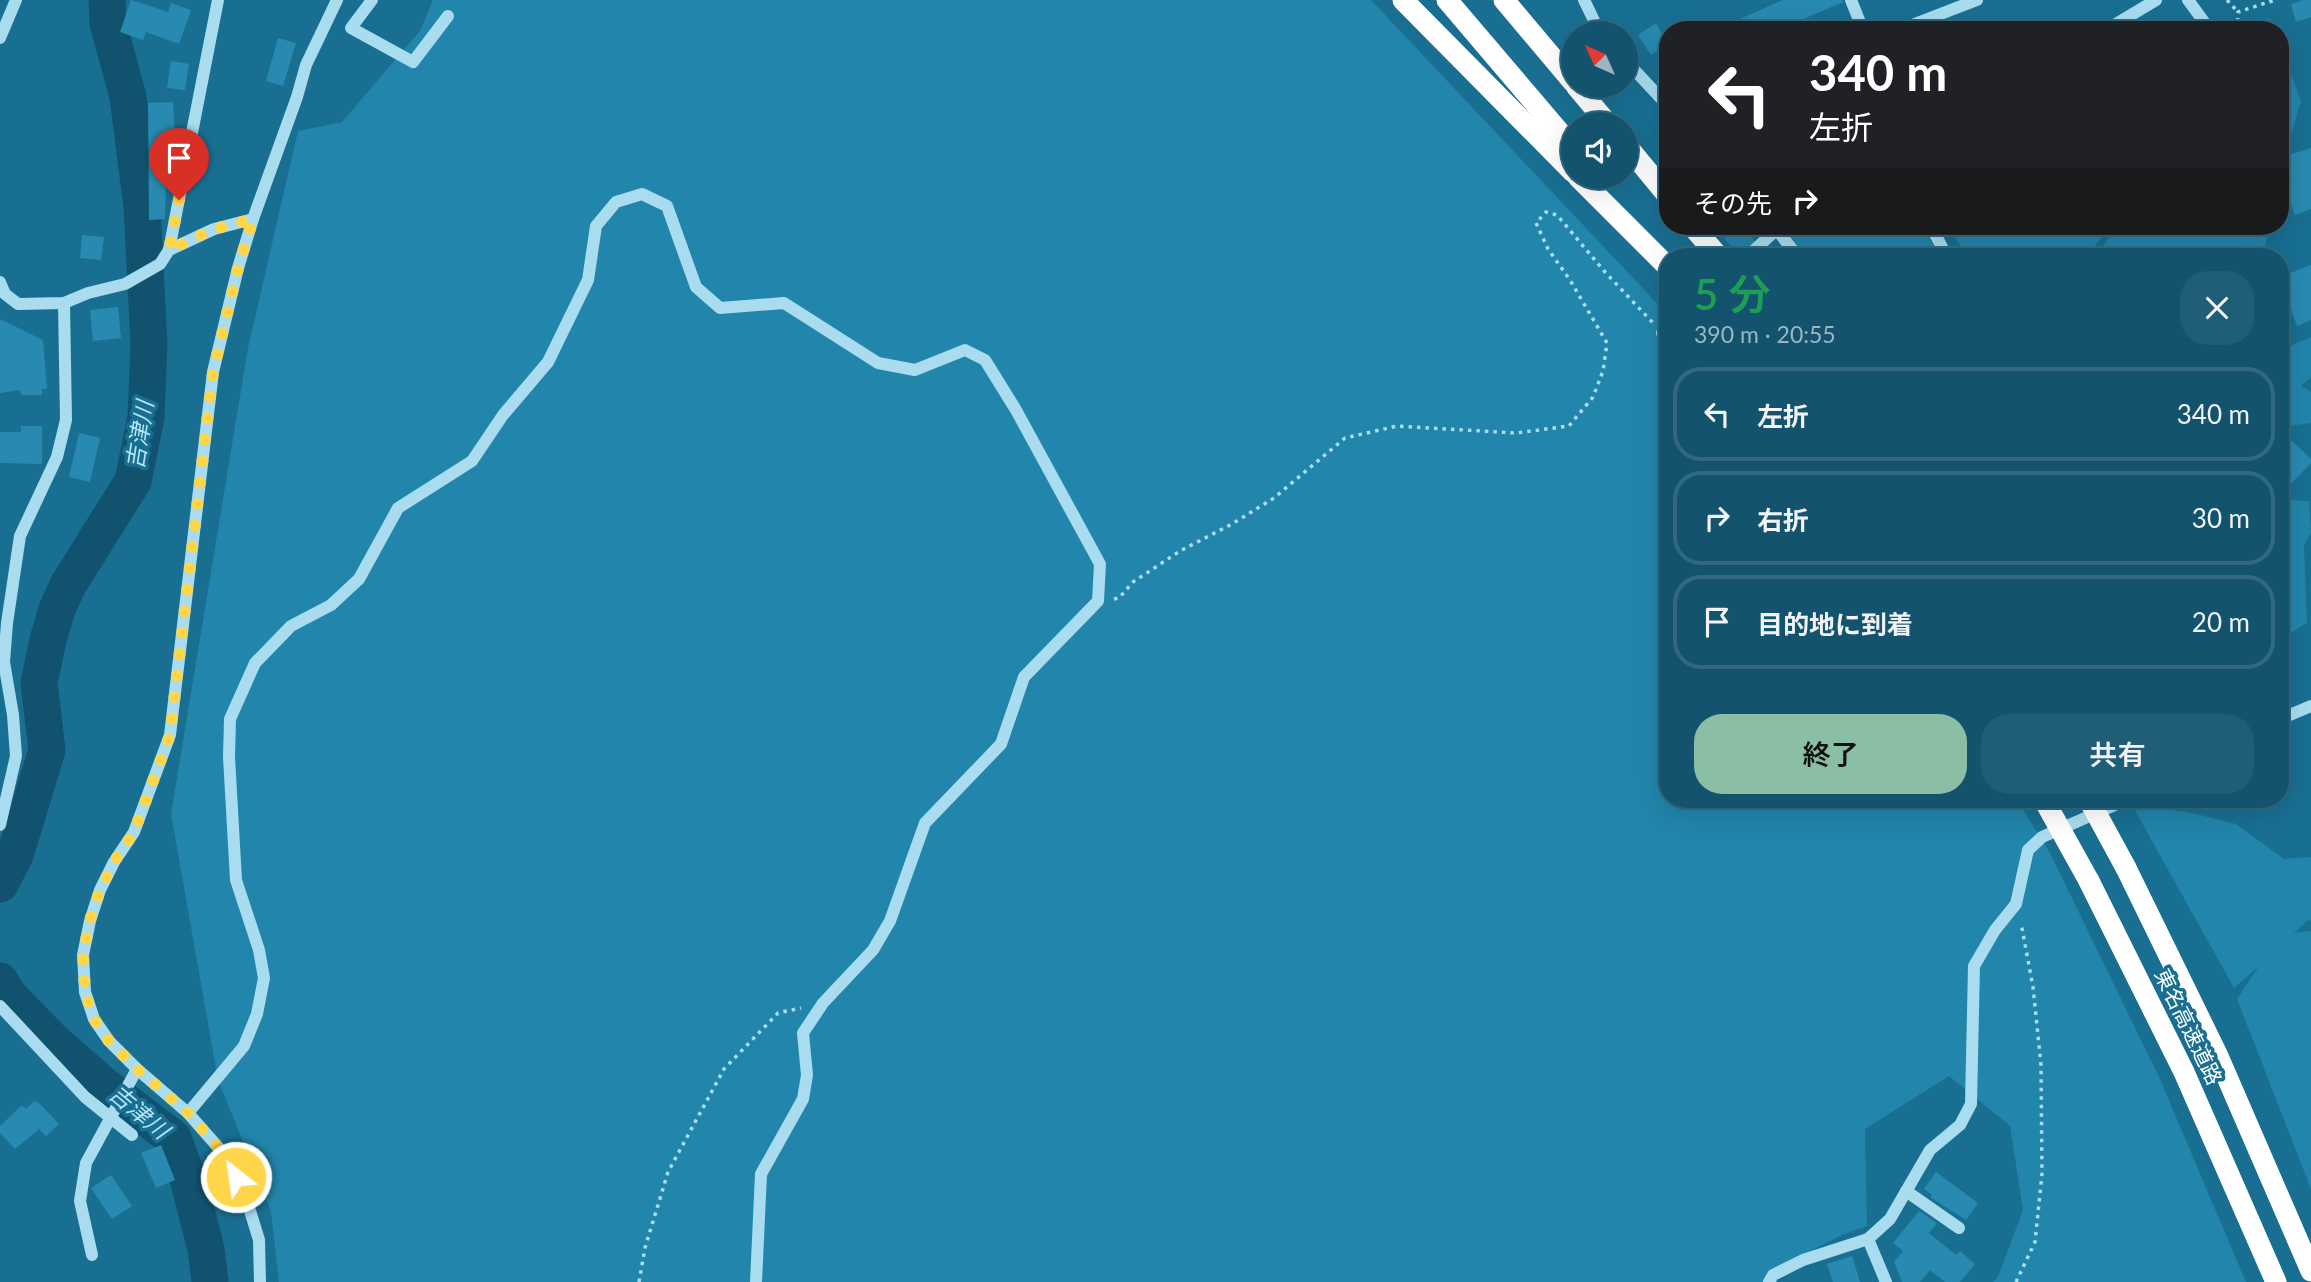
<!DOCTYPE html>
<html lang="ja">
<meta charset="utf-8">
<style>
body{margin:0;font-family:Lato,"Noto Sans JP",sans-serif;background:#205d76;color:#f1f3f6;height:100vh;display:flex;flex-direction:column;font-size:26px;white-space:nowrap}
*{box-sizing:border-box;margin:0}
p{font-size:23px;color:#9db6c2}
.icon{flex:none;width:38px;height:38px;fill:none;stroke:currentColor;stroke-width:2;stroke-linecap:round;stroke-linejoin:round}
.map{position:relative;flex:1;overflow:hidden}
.panel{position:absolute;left:1659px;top:248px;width:630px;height:560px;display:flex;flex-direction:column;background:#13536e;border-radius:28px;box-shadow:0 7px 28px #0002,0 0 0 2px #326981}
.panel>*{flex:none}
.hud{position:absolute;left:1659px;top:21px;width:630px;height:214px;border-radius:28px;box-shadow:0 7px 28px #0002,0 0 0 2px #326981;background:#202124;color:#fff;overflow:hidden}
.needle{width:46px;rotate:315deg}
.tools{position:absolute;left:1561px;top:21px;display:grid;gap:14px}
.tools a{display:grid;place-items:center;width:77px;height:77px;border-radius:50%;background:#13536e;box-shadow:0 7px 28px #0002,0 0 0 2px #326981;font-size:35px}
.pin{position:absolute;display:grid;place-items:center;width:60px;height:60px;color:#fff;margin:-72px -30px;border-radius:50% 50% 50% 0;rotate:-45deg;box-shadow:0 0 7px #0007}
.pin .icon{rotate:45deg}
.me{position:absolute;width:77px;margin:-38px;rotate:330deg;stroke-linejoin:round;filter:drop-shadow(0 0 5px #0008)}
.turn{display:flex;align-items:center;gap:24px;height:147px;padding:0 35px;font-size:32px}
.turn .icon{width:91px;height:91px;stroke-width:2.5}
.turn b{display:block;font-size:49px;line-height:60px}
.then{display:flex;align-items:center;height:66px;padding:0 35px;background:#0003;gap:14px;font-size:26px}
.round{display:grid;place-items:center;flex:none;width:74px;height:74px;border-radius:28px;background:#205d76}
.head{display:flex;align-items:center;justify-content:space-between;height:119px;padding:0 35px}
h1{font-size:42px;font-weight:600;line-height:52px;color:#1e9e55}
.button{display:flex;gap:14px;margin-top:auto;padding:14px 35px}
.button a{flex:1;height:80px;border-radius:28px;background:#8abfa5;color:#111;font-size:28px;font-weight:600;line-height:80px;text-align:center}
.button a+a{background:#205d76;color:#f1f3f6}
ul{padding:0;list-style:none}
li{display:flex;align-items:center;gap:21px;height:94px;margin:0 14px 10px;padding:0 21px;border:4px solid #326981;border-radius:28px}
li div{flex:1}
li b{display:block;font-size:26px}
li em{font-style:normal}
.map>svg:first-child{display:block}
.green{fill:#2285ab}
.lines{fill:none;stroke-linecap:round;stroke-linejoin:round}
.river{stroke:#11536f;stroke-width:37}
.building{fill:#288ab0}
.path{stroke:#a9dcef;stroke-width:3.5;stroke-dasharray:3.5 5;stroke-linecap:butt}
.minor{stroke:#a9dcef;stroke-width:12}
.highway{stroke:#fff;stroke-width:21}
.highway-bridge{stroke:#fff;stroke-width:21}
.route{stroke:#ffd54a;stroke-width:12;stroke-dasharray:0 21.6}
.labels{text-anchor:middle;stroke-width:7;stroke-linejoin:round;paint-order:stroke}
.street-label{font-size:21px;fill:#fff;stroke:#196f92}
.water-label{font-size:23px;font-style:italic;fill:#b5e5f6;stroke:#196f92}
</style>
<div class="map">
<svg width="2311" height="1282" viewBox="0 0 2311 1282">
<rect width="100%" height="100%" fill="#196f92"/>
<g class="green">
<polygon points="433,0 1371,0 1668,315 1668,800 2017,800 2050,853 2159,1077 2246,1282 1993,1282 1998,1277 2023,1210 2010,1126 1949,1076 1865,1129 1867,1226 1842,1235 1766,1273 1769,1282 279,1282 271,1211 218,1080 171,814 248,348 298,131 342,122 420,31"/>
<polygon points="2256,19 2270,19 2274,30 2255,30"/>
<polygon points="2280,45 2301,101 2280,172"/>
<polygon points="1668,59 1668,89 1657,78 1660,61"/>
<polygon points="1715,226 1743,226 1767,257 1739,257"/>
<polygon points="1782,226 1925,226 1939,257 1805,257"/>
<polygon points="1947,226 2111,226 2086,257 1968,257"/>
<polygon points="2117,226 2269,226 2263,257 2096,257"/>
<polygon points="2280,316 2290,346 2311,337 2311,377 2301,386 2311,392 2311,423 2287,426 2280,431"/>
<polygon points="2280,496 2286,500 2309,501 2311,532 2304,546 2307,623 2280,639"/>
<polygon points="2132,805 2188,812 2236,824 2284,859 2311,857 2311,921 2308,920 2294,933 2311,931 2311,1189 2237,999 2259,966 2234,988"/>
</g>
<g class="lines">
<g class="river">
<polyline points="0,884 15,855 47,750 39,683 48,640 57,609 68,585 133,481 146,417 149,345 142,207 128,97 108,23 107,0"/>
<polyline points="0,981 9,996 53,1041 102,1084 173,1138 188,1179 206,1249 210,1282"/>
</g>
</g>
<g class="building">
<polygon points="131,0 168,12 171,3 191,10 179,44 146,32 143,40 120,32"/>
<polygon points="1783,0 1842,0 1843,2 1778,30 1715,30"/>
<polygon points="2304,0 2311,0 2311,17 2296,22 2291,4"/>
<polygon points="1656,23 1668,44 1651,55 1638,35"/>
<polygon points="278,38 296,43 283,86 266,81"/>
<polygon points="171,61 189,64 185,90 167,88"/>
<polygon points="173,102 176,149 167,150 165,219 149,220 148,103"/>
<polygon points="2311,148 2311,209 2295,215 2284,187 2292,184 2283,157"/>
<polygon points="82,235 104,237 101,260 80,258"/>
<polygon points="2311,265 2311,320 2297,326 2280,277"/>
<polygon points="118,307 121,338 93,341 90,310"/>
<polygon points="0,319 43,340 47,389 42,389 42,395 21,395 20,390 0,393"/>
<polygon points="21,426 42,426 42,464 0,463 0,432 21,432"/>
<polygon points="79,433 100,438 90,482 69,477"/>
<polygon points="2288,437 2311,459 2311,463 2280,495 2280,445"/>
<polygon points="34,1101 35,1103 37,1101 59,1124 46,1136 39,1129 15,1149 0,1133 0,1126 22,1105 26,1109"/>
<polygon points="161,1145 175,1180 156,1188 141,1153"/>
<polygon points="1936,1172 1978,1203 1966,1220 1930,1197 1932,1195 1924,1189"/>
<polygon points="111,1175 132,1206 112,1219 91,1188"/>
<polygon points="1919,1211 1937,1223 1929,1233 1956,1255 1960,1251 1975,1264 1960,1282 1945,1282 1930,1270 1920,1282 1902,1282 1894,1262 1903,1251 1893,1243"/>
<polygon points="1852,1256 1860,1282 1833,1282 1827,1264"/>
</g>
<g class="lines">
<g class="path">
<polyline points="2227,0 2238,12"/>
<polyline points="2237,30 2238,12 2275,0"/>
<polyline points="1114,599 1119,598 1133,582 1180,551 1232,524 1274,498 1345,438 1397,426 1516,433 1569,426 1593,397 1603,371 1607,343 1570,280 1548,249 1536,223 1546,212 1557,215 1605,272 1653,323"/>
<polyline points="639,1282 645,1248 668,1172 724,1069 778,1013 801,1008"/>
<polyline points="2016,1282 2035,1242 2042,1174 2041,1065 2033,987 2021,923"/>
</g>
<g class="minor">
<polyline points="372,0 351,28 413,62 448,16"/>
<polyline points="1584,0 1600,33"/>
<polyline points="1851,0 1863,30"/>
<polyline points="2188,0 2210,30"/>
<polyline points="1899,30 1977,0"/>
<polyline points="2106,30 2156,0"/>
<polyline points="0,38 16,0"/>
<polyline points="1626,61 1668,106"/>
<polyline points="1774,226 1798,257"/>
<polyline points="1931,226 1947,257"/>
<polyline points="169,250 218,0"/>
<polyline points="1747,257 1777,229"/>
<polyline points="0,282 5,294 18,304 64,303 88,293 125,284 160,264 169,250 214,229 253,219"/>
<polyline points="1662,333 1668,328"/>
<polyline points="2280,719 2311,706"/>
<polyline points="0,825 16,756 13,715 4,662 7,623 20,536 57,457 66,420 64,303"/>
<polyline points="0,1006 85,1097 132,1135"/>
<polyline points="188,1113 244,1046 257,1014 264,978 259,950 236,880 229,757 230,719 255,663 291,626 331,605 359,579 398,508 472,461 503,415 548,362 588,280 596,226 616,202 642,194 667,206 696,287 720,308 784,303 878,363 915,370 965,350 985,360 1016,410 1100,564 1098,601 1024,677 1001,744 925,823 890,921 873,950 823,1003 803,1033 807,1075 803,1099 761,1174 756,1282"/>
<polyline points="1906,1191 1959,1228"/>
<polyline points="1868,1239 1886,1282"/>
<polyline points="92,1255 80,1201 86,1163 137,1069"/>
<polyline points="260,1282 259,1240 247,1201 224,1154 188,1113 137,1069 109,1041 94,1019 85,992 83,955 90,921 100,890 114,862 134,832 170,735 213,372 238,268 253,219 297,97 306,65 337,0"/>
<polyline points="1769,1282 1773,1275 1803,1260 1868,1239 1890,1219 1930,1150 1960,1125 1971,1104 1974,966 1995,930 2016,904 2028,850 2042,837 2126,800"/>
</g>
<g class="highway">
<polyline points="1403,0 1573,172"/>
<polyline points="1447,0 1573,148"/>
<polyline points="1504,0 1573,82"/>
<polyline points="1576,86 1608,124"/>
<polyline points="1626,145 1668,196"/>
<polyline points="1578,177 1668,267"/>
<polyline points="1692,226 1719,257"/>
<polyline points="2126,868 2217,1054 2311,1271"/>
<polyline points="2089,881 2184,1072 2276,1282"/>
</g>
<g class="highway-bridge">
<polyline points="2044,800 2089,881"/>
<polyline points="2089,800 2126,868"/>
</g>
</g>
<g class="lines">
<polyline class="route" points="179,200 169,250 214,229 253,219 238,268 213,372 170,735 134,832 114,862 100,890 90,920 83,955 85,992 94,1019 109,1041 137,1069 188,1113 224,1154 236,1177"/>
</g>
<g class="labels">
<g class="street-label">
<text transform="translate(2188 1027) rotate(64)" y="7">東名高速道路</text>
</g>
<g class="water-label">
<text transform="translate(140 435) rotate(-81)" y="8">吉津川</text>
<text transform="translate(139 1112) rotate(40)" y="8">吉津川</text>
</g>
</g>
</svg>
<div class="tools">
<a><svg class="needle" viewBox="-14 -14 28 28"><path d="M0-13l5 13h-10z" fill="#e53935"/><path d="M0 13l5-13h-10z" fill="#9db6c2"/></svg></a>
<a><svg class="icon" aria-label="sound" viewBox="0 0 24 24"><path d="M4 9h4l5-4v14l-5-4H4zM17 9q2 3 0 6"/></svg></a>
</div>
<div class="pin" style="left:179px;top:200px;background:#d93025"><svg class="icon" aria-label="arrive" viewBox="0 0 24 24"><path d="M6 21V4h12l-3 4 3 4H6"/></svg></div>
<svg class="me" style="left:236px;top:1177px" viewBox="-20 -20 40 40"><circle r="17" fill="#ffd54a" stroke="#fff" stroke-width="3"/><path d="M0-11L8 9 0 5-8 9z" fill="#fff"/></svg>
<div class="hud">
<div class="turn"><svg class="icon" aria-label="left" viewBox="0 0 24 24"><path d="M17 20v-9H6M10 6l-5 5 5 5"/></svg><div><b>340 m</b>左折</div></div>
<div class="then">その先<svg class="icon" aria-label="right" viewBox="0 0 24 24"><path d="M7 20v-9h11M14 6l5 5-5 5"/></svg></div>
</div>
<section class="panel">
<div class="head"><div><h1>5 分</h1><p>390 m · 20:55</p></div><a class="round"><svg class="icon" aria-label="close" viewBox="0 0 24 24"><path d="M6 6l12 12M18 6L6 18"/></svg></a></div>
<ul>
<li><svg class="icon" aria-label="left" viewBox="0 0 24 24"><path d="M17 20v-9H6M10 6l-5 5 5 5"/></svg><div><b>左折</b></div><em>340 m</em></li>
<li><svg class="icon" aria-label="right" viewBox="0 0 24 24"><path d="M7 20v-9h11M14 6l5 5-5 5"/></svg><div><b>右折</b></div><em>30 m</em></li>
<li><svg class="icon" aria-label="arrive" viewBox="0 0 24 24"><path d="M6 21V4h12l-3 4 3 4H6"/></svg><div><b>目的地に到着</b></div><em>20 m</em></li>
</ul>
<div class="button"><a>終了</a><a>共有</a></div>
</section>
</div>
